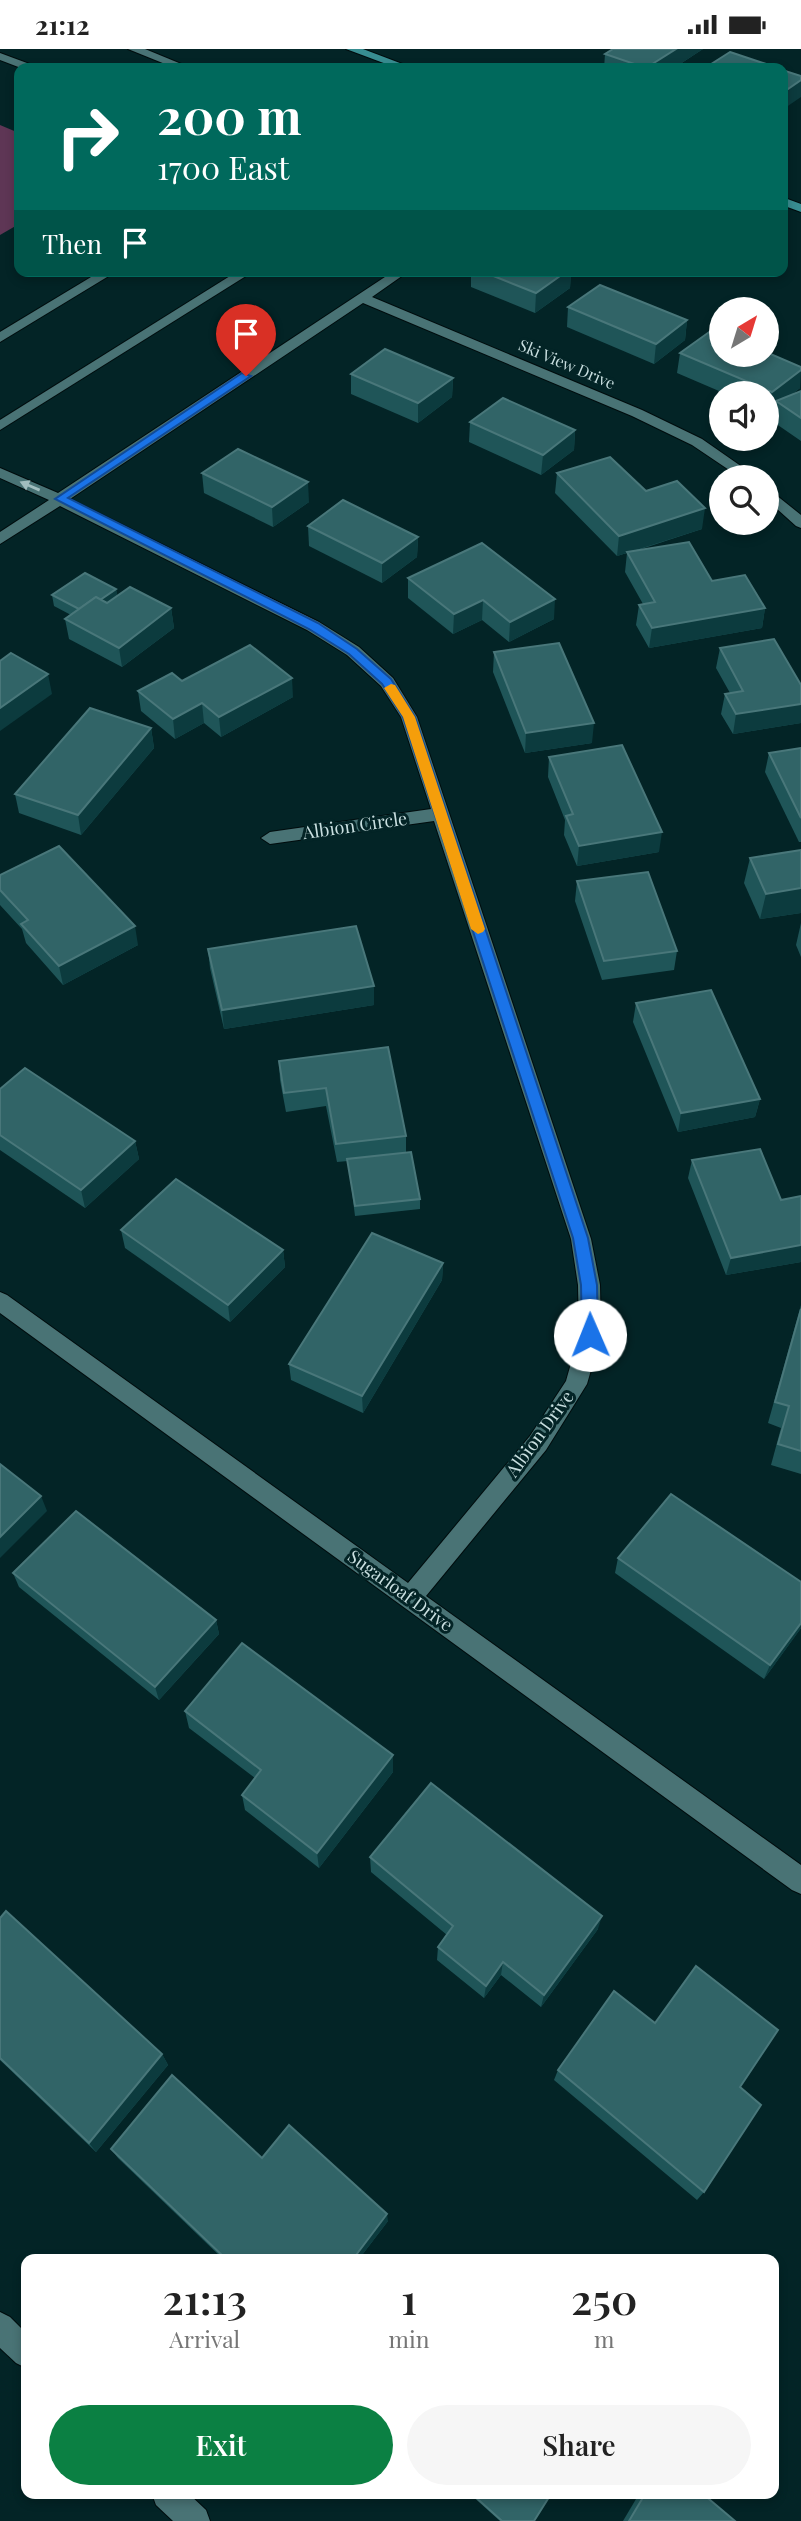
<!DOCTYPE html>
<style>
body{margin:0;font-family:"Playfair Display",serif;background:#f6f6f6;color:#222;height:100vh;display:flex;flex-direction:column;font-size:26px;white-space:nowrap}
*{box-sizing:border-box;margin:0}
p{font-size:23px;color:#767676}
.icon{flex:none;width:38px;height:38px;fill:none;stroke:currentColor;stroke-width:2;stroke-linecap:round;stroke-linejoin:round}
.map{position:relative;flex:1;overflow:hidden}
.details{position:absolute;left:21px;top:2205px;width:758px;height:245px;display:flex;flex-direction:column;background:#fff;border-radius:14px;box-shadow:0 4px 10px #0003}
.details>*{flex:none}
.top-card{position:absolute;left:14px;top:14px;width:774px;height:214px;border-radius:14px;box-shadow:0 4px 10px #0003;background:#00695c;color:#fff;overflow:hidden}
.needle{width:46px;rotate:38deg}
.fabs{position:absolute;left:709px;top:248px;display:grid;gap:14px}
.fabs a{display:grid;place-items:center;width:70px;height:70px;border-radius:50%;background:#fff;box-shadow:0 4px 10px #0003;font-size:35px}
.pin{position:absolute;display:grid;place-items:center;width:60px;height:60px;color:#fff;margin:-72px -30px;border-radius:50% 50% 50% 0;rotate:-45deg;box-shadow:0 0 7px #0007}
.pin .icon{rotate:45deg}
.me{position:absolute;width:77px;margin:-38px;rotate:359deg;stroke-linejoin:round;filter:drop-shadow(0 0 5px #0008)}
.turn{display:flex;align-items:center;gap:24px;height:147px;padding:0 28px;font-size:32px}
.turn .icon{width:91px;height:91px;stroke-width:2.5}
.turn b{display:block;font-size:49px;line-height:60px}
.then{display:flex;align-items:center;height:66px;padding:0 28px;background:#0003;gap:14px;font-size:26px}
.eta{display:flex;justify-content:space-evenly;align-items:center;height:119px;text-align:center}
.eta b{font-size:42px;font-weight:600;line-height:49px}
.button{display:flex;gap:14px;margin-top:auto;padding:14px 28px}
.button a{flex:1;height:80px;border-radius:42px;background:#0b8043;color:#fff;font-size:28px;font-weight:600;line-height:80px;text-align:center}
.button a+a{background:#f6f6f6;color:#222}
.status{display:flex;justify-content:space-between;align-items:center;height:49px;padding:0 35px;background:#fff;direction:ltr}
.status svg{height:19px;fill:currentColor}
.map>svg:first-child{display:block}
.green{fill:#5e3655}
.lines{fill:none;stroke-linecap:round;stroke-linejoin:round}
.minor-casing{stroke:#000c0d;stroke-width:2}
.major-casing{stroke:#000c0d;stroke-width:2}
.minor{fill:#497375;fill-rule:evenodd}
.major{fill:#388d91;fill-rule:evenodd}
.wall{fill:#1f5558}
.shaded-wall{fill:#0c3b3e}
.building{fill:#316467;stroke:#49777a;stroke-width:2}
.oneway{fill:#a2bebf}
.route{fill:#1a73e8;stroke:#114b97;stroke-width:2}
.slow{fill:#f59e0b}
.labels{text-anchor:middle;stroke-width:6;stroke-linejoin:round;paint-order:stroke}
.far-street-label{font-size:16px;fill:#c8dedf;stroke:#032426}
.street-label{font-size:18px;fill:#c8dedf;stroke:#032426}
</style>
<div class="status"><b>21:12</b><svg viewBox="0 0 49 12"><path d="M0 12V9h3v3zM5 12V6h3v6zM10 12V3h3v9zM15 12V0h3v12zM26 1h20v11H26zM47 4h2v5h-2z"/></svg></div>
<div class="map">
<svg width="801" height="2472" viewBox="0 0 801 2472">
<rect width="100%" height="100%" fill="#032426"/>
<polygon class="green" points="0,76 19,84 19,175 0,186"/>
<g class="lines">
<g class="minor-casing">
<g id="minor">
<polygon points="128,0 145,0 191,19 175,19"/>
<polygon points="0,4 35,17 37,19 21,19 0,11"/>
<polygon points="101,222 117,222 0,293 0,283"/>
<polygon points="238,222 254,222 0,381 0,371"/>
<polygon points="394,222 409,222 372,248 642,361 702,390 758,429 741,429 692,396 632,367 363,254 70,450 319,573 359,598 393,629 417,668 591,1190 600,1236 601,1286 587,1335 546,1401 426,1547 801,1816 801,1845 792,1841 0,1264 0,1243 7,1246 408,1534 530,1387 566,1332 579,1286 578,1236 571,1190 434,772 270,795 261,789 270,783 431,760 401,668 381,637 347,606 307,581 60,457 0,495 0,483 49,451 0,429 0,419 58,444"/>
<polygon points="766,438 801,466 801,479 796,477 766,450"/>
<polygon points="0,2263 10,2268 26,2284 26,2319 16,2314 0,2299"/>
<polygon points="152,2445 189,2445 206,2461 210,2472 173,2472 156,2456"/>
</g>
</g>
<g class="major-casing">
<g id="major">
<polygon points="346,0 363,0 413,19 397,19"/>
<polygon points="782,148 801,155 801,163 782,156"/>
</g>
</g>
<use href="#minor" class="minor"/>
<use href="#major" class="major"/>
</g>
<g class="wall">
<polygon points="610,0 703,0 674,19 604,19 605,5 612,1"/>
<polygon points="471,222 571,222 570,239 535,264 471,238"/>
<polygon points="568,258 687,271 685,291 654,315 567,278"/>
<polygon points="680,304 800,339 791,346 801,342 801,392 772,372 775,358 769,363 766,362 766,345 726,345 677,324"/>
<polygon points="351,325 453,329 452,348 418,374 351,345"/>
<polygon points="470,373 575,381 574,401 541,426 469,393"/>
<polygon points="202,424 309,453 273,478 204,444"/>
<polygon points="557,424 646,442 702,480 632,503 712,532 765,559 762,579 649,599 636,576 639,556 643,555 625,523 627,504 617,507 555,444"/>
<polygon points="308,477 418,488 417,508 382,534 309,497"/>
<polygon points="408,529 554,570 509,593 482,571 453,585 408,549"/>
<polygon points="116,540 117,547 171,559 174,579 122,618 69,590 65,570 71,566 54,557 52,546"/>
<polygon points="720,599 801,636 801,674 733,685 721,665 725,645 730,644 716,619"/>
<polygon points="494,603 592,694 525,704 493,623"/>
<polygon points="182,632 293,648 221,688 204,674 175,690 141,662 138,642"/>
<polygon points="151,679 154,699 81,786 19,764 15,745"/>
<polygon points="801,699 801,793 799,793 765,723 769,704"/>
<polygon points="549,708 659,803 577,817 564,786 565,771 548,728"/>
<polygon points="801,801 801,864 760,870 744,834 750,809"/>
<polygon points="0,826 138,896 63,936 26,894 22,880 0,856"/>
<polygon points="577,832 677,902 674,921 602,931 575,852"/>
<polygon points="801,874 801,908 796,896"/>
<polygon points="208,900 374,937 374,956 224,980 210,919"/>
<polygon points="636,954 760,1050 755,1068 678,1083 633,973"/>
<polygon points="279,1012 406,1087 406,1104 420,1150 420,1160 355,1167 348,1112 337,1113 326,1057 286,1063 280,1031"/>
<polygon points="0,1040 135,1092 139,1110 85,1159 0,1101"/>
<polygon points="692,1111 781,1151 801,1147 801,1213 726,1226 688,1129"/>
<polygon points="121,1181 283,1201 285,1218 230,1273 125,1199"/>
<polygon points="443,1214 442,1231 363,1364 291,1331 289,1315"/>
<polygon points="801,1256 801,1425 771,1416 781,1379 768,1374"/>
<polygon points="618,1509 801,1579 764,1630 615,1524"/>
<polygon points="13,1524 216,1571 219,1585 159,1651 19,1538"/>
<polygon points="185,1662 393,1723 319,1819 245,1761 242,1746 255,1729 189,1679"/>
<polygon points="370,1808 598,1880 541,1958 501,1926 484,1949 437,1911 438,1898 447,1886 371,1823"/>
<polygon points="0,1869 162,2005 168,2016 96,2103 0,2011"/>
<polygon points="558,2021 740,2038 704,2143 697,2151 554,2031"/>
<polygon points="111,2100 262,2109 388,2172 359,2210 223,2210 118,2109"/>
<polygon points="470,2445 551,2445 534,2472 500,2472"/>
<polygon points="639,2445 703,2445 735,2472 623,2472"/>
</g>
<g class="shaded-wall">
<polygon points="676,0 703,0 674,19 646,19"/>
<polygon points="801,31 801,48 782,61 782,44"/>
<polygon points="567,222 571,222 570,239 535,264 536,244"/>
<polygon points="687,271 685,291 654,315 656,295"/>
<polygon points="801,321 800,339 779,355 776,352 775,358 769,363 772,343"/>
<polygon points="453,329 452,348 418,374 418,354"/>
<polygon points="575,381 574,401 541,426 543,406"/>
<polygon points="308,433 309,453 273,478 272,458"/>
<polygon points="705,459 702,480 617,507 619,487"/>
<polygon points="418,488 417,508 382,534 382,514"/>
<polygon points="116,540 118,551 83,563"/>
<polygon points="555,550 554,570 509,593 510,573"/>
<polygon points="483,551 482,571 453,585 454,565"/>
<polygon points="171,559 174,579 122,618 119,599"/>
<polygon points="765,559 762,579 649,599 652,579"/>
<polygon points="48,625 52,645 0,682 0,659"/>
<polygon points="292,629 293,648 221,688 219,668"/>
<polygon points="202,654 204,674 175,690 173,670"/>
<polygon points="801,655 801,674 733,685 736,665"/>
<polygon points="594,674 592,694 525,704 526,684"/>
<polygon points="151,679 154,699 81,786 78,766"/>
<polygon points="662,783 659,803 577,817 579,797"/>
<polygon points="801,839 801,864 760,870 766,845"/>
<polygon points="135,877 138,896 63,936 59,917"/>
<polygon points="374,937 374,956 224,980 222,961"/>
<polygon points="760,1050 755,1068 678,1083 681,1064"/>
<polygon points="135,1092 139,1110 85,1159 81,1141"/>
<polygon points="801,1196 801,1213 726,1226 731,1209"/>
<polygon points="283,1201 285,1218 230,1273 228,1256"/>
<polygon points="443,1214 442,1231 363,1364 362,1347"/>
<polygon points="41,1447 47,1462 0,1509 0,1488"/>
<polygon points="216,1571 219,1585 159,1651 155,1638"/>
<polygon points="801,1574 801,1579 764,1630 770,1616"/>
<polygon points="393,1706 393,1723 319,1819 317,1804"/>
<polygon points="602,1867 598,1880 541,1958 544,1946"/>
<polygon points="503,1913 501,1926 484,1949 486,1937"/>
<polygon points="162,2005 168,2016 96,2103 89,2094"/>
<polygon points="387,2165 388,2172 359,2210 353,2210"/>
</g>
<g class="building">
<polygon points="613,0 676,0 646,19 605,5"/>
<polygon points="730,3 778,19 705,19"/>
<polygon points="782,21 801,27 801,31 782,44"/>
<polygon points="481,222 567,222 536,244"/>
<polygon points="600,236 687,271 656,295 568,258"/>
<polygon points="712,281 721,284 721,306 766,306 766,303 801,318 801,321 772,343 680,304"/>
<polygon points="385,300 453,329 418,354 351,325"/>
<polygon points="801,342 801,369 776,352"/>
<polygon points="503,349 575,381 543,406 470,373"/>
<polygon points="238,400 308,433 272,458 202,424"/>
<polygon points="610,408 646,442 677,432 705,459 619,487 557,424"/>
<polygon points="343,451 418,488 382,514 308,477"/>
<polygon points="689,493 712,532 745,526 765,559 652,579 639,556 655,553 627,503"/>
<polygon points="482,494 555,550 510,573 483,551 454,565 408,529"/>
<polygon points="85,524 116,540 100,551 96,548 79,560 52,546"/>
<polygon points="130,538 171,559 119,599 65,570 96,548 107,554"/>
<polygon points="774,590 801,636 801,655 736,665 725,645 743,642 720,599"/>
<polygon points="559,594 594,674 526,684 494,603"/>
<polygon points="250,596 292,629 219,668 202,654 173,670 138,642 172,624 182,632"/>
<polygon points="11,604 48,625 0,659 0,612"/>
<polygon points="90,659 151,679 78,766 15,745"/>
<polygon points="622,696 662,783 579,797 566,767 573,765 549,708"/>
<polygon points="801,699 801,769 769,704"/>
<polygon points="59,797 135,877 59,917 21,875 28,871 0,841 0,826"/>
<polygon points="801,801 801,839 766,845 750,809"/>
<polygon points="648,823 677,902 604,912 577,832"/>
<polygon points="356,877 374,937 222,961 208,900"/>
<polygon points="711,941 760,1050 681,1064 636,954"/>
<polygon points="388,998 406,1087 336,1095 326,1039 284,1044 279,1012"/>
<polygon points="25,1019 135,1092 81,1141 0,1086 0,1040"/>
<polygon points="760,1100 781,1151 801,1147 801,1196 731,1209 692,1111"/>
<polygon points="411,1103 420,1150 355,1157 347,1110"/>
<polygon points="176,1130 283,1201 228,1256 121,1181"/>
<polygon points="372,1184 443,1214 362,1347 289,1315"/>
<polygon points="801,1260 801,1402 778,1395 789,1357 775,1353"/>
<polygon points="0,1415 41,1447 0,1488"/>
<polygon points="671,1445 801,1533 801,1574 770,1616 618,1509"/>
<polygon points="76,1462 216,1571 155,1638 13,1524"/>
<polygon points="242,1594 393,1706 317,1804 242,1746 261,1721 185,1662"/>
<polygon points="431,1734 602,1867 544,1946 503,1913 486,1937 438,1898 453,1877 370,1808"/>
<polygon points="6,1862 162,2005 89,2094 0,2009 0,1869"/>
<polygon points="696,1917 778,1981 740,2038 761,2056 704,2143 558,2021 614,1942 655,1974"/>
<polygon points="172,2026 262,2109 289,2076 387,2165 353,2210 226,2210 111,2100"/>
<polygon points="472,2445 551,2445 534,2472 502,2472"/>
<polygon points="645,2445 703,2445 735,2472 629,2472"/>
</g>
<defs><path id="oneway-solid" d="M-6-.8H1V-3.2L6.5 0L1 3.2V.8H-6Z" transform="scale(1.75)"/></defs>
<use class="oneway" href="#oneway-solid" transform="translate(30 437) rotate(-157)"/>
<polygon class="route" points="242,324 251,327 68,449 318,574 357,600 391,630 415,668 588,1189 597,1236 598,1286 595,1290 584,1290 582,1286 581,1236 573,1189 403,668 382,635 349,605 309,580 55,450"/>
<polygon class="slow" points="391,635 395,636 415,668 485,880 483,883 478,885 471,880 403,668 384,639"/>
<g class="labels">
<g class="far-street-label">
<text transform="translate(567 315) rotate(23)" y="6">Ski View Drive</text>
</g>
<g class="street-label">
<text transform="translate(355 777) rotate(-8)" y="6">Albion Circle</text>
<text transform="translate(540 1385) rotate(-54)" y="6">Albion Drive</text>
<text transform="translate(400 1542) rotate(36)" y="6">Sugarloaf Drive</text>
</g>
</g>
</svg>
<div class="fabs">
<a><svg class="needle" viewBox="-14 -14 28 28"><path d="M0-13l5 13h-10z" fill="#e53935"/><path d="M0 13l5-13h-10z" fill="#767676"/></svg></a>
<a><svg class="icon" aria-label="sound" viewBox="0 0 24 24"><path d="M4 9h4l5-4v14l-5-4H4zM17 9q2 3 0 6"/></svg></a>
<a><svg class="icon" aria-label="search" viewBox="0 0 24 24"><circle cx="10" cy="10" r="6"/><path d="M15 15l6 6"/></svg></a>
</div>
<div class="pin" style="left:246px;top:327px;background:#d93025"><svg class="icon" aria-label="arrive" viewBox="0 0 24 24"><path d="M6 21V4h12l-3 4 3 4H6"/></svg></div>
<svg class="me" style="left:590px;top:1286px" viewBox="-20 -20 40 40"><circle r="19" fill="#fff"/><path d="M0-13L10 11 0 6-10 11z" fill="#1a73e8"/></svg>
<div class="top-card">
<div class="turn"><svg class="icon" aria-label="right" viewBox="0 0 24 24"><path d="M7 20v-9h11M14 6l5 5-5 5"/></svg><div><b>200 m</b>1700 East</div></div>
<div class="then">Then<svg class="icon" aria-label="arrive" viewBox="0 0 24 24"><path d="M6 21V4h12l-3 4 3 4H6"/></svg></div>
</div>
<section class="details">
<div class="eta">
<div><b>21:13</b><p>Arrival</p></div>
<div><b>1</b><p>min</p></div>
<div><b>250</b><p>m</p></div>
</div>
<div class="button"><a>Exit</a><a>Share</a></div>
</section>
</div>
